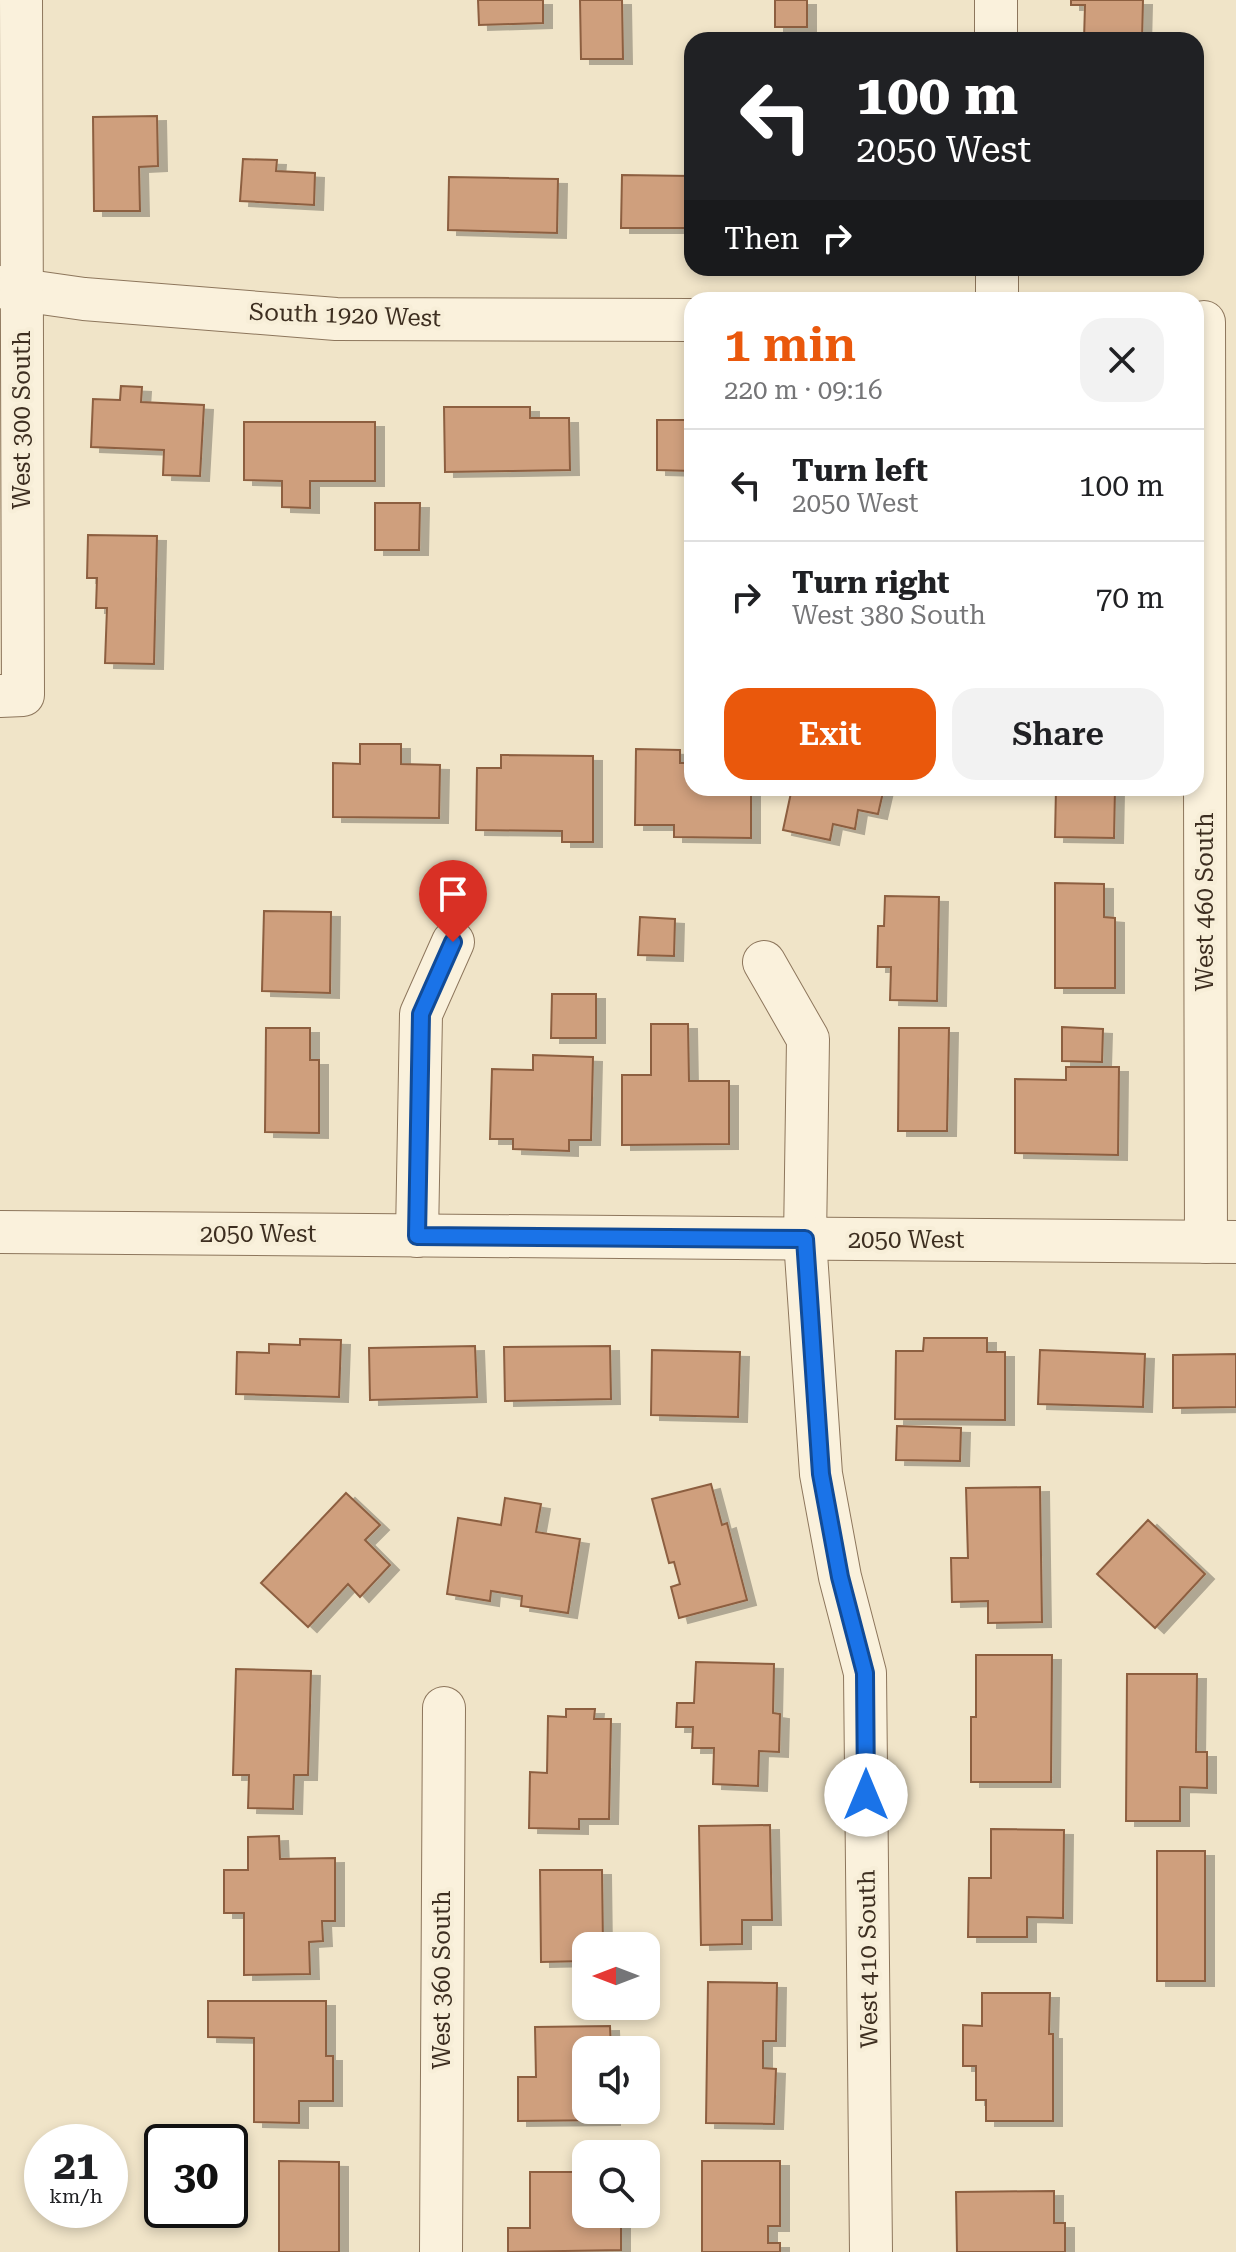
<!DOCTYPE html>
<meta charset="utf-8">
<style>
body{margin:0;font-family:"Roboto Serif",serif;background:#f2f2f2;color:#202124;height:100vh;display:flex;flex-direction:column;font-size:30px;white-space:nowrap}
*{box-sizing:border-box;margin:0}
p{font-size:26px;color:#757577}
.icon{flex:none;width:44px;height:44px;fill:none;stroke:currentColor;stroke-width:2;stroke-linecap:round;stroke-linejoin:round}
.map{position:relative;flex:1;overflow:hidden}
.side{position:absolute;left:684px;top:292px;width:520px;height:504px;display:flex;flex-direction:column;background:#fff;border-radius:24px;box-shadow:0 4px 12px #0003}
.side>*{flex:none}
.banner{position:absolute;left:684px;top:32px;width:520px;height:244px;border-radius:24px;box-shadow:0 4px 12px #0003;background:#202124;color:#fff;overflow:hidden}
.needle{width:52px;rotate:270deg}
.buttons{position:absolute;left:572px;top:1932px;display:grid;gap:16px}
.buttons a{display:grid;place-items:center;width:88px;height:88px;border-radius:16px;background:#fff;box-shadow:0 4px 12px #0003;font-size:40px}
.speed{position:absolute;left:24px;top:2124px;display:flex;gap:16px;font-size:40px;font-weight:700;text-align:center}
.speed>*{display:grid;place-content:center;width:104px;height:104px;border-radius:50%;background:#fff;box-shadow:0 4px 12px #0003;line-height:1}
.speed small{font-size:20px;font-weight:400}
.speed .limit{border:4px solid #111;border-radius:12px;background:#fff;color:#111}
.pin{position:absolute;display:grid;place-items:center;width:68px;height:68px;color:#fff;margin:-82px -34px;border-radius:50% 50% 50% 0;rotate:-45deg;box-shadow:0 0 8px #0007}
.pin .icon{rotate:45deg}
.me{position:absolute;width:88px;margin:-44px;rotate:0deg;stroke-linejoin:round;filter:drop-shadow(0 0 6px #0008)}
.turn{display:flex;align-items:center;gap:28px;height:168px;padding:0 40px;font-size:36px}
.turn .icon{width:104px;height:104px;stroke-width:2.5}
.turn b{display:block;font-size:56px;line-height:68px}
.then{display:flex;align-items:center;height:76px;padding:0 40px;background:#0003;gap:16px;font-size:30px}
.round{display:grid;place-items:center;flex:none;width:84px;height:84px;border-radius:24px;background:#f2f2f2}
.headline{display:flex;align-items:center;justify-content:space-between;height:136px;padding:0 40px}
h1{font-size:48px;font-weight:600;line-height:60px;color:#ea580c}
.primary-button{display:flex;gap:16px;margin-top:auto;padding:16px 40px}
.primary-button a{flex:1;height:92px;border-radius:24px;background:#ea580c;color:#fff;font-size:32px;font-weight:600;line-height:92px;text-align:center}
.primary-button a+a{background:#f2f2f2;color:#202124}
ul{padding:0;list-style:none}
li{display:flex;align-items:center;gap:24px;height:112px;padding:0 40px;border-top:2px solid #e0e0e0}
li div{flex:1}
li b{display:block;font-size:30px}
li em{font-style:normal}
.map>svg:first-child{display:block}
.building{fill:#cf9f7d;stroke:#8d5f41;stroke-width:2;filter:url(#shadow)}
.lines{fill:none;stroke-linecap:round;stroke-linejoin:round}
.minor-casing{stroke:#8d765c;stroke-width:44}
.minor{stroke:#faf1dc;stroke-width:42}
.route-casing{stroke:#114b97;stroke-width:20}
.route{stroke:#1a73e8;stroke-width:14}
.labels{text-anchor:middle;stroke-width:8;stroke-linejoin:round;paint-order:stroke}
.street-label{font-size:24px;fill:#3d2e20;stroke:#f7eed8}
</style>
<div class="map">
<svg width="1236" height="2252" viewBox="0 0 1236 2252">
<defs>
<filter id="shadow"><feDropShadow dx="9" dy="5" stdDeviation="0" flood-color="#0004"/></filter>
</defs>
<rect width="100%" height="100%" fill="#f0e4c8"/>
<g class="building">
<polygon points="478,0 543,0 543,23 479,25"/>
<polygon points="580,0 622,0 623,59 581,59"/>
<rect x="775" y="0" width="32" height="27"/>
<polygon points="1071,0 1143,0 1142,40 1084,40 1085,5 1071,5"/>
<polygon points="157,116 158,166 139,167 140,211 94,211 93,117"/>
<polygon points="243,159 277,160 276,171 315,173 314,205 240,201"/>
<polygon points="622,175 692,176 692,228 621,228"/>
<polygon points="449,177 558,179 557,233 448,230"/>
<polygon points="121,386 142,387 141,402 204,405 200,476 163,475 164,450 91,447 93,399 120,400"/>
<polygon points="444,407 530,407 530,418 569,418 570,470 445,472"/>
<polygon points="657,420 692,420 692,471 657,470"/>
<polygon points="244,422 375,422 375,481 310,481 310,508 282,507 282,481 244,480"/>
<polygon points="375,503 420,503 419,550 375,550"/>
<polygon points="88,535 157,536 154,664 105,663 107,608 96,608 97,578 87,578"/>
<polygon points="360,744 401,744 401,764 440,765 439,818 333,817 333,763 360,764"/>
<polygon points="636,749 680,750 680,763 692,763 692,788 751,788 751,838 674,837 674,825 635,825"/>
<polygon points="501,755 593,756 593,842 562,842 562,831 476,830 477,768 501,768"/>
<polygon points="792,788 884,788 878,814 858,810 855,829 833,824 830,840 783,830"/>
<polygon points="1056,788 1115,788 1114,838 1055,837"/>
<polygon points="1055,883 1104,884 1104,917 1115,918 1115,988 1055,988"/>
<polygon points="885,896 939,897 937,1001 890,1000 891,967 877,967 878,926 884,926"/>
<polygon points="264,911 331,912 330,993 262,991"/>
<polygon points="640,917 675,919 674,956 638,955"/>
<polygon points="552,994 596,994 596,1038 551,1038"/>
<polygon points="651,1024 688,1024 689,1081 729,1081 729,1144 622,1145 622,1075 651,1075"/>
<polygon points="1062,1027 1103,1029 1102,1062 1062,1061"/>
<polygon points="266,1028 310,1028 310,1060 319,1060 319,1133 265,1132"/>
<polygon points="899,1028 949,1028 947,1131 898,1131"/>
<polygon points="533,1055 593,1057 591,1140 569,1140 569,1151 513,1149 513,1139 490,1139 492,1069 533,1070"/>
<polygon points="1066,1067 1119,1067 1118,1155 1015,1153 1015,1079 1066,1080"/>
<polygon points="924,1338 987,1338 987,1352 1005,1352 1005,1420 895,1419 896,1351 923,1351"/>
<polygon points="300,1339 341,1340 339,1397 236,1394 237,1352 269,1353 269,1344 300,1345"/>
<polygon points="475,1346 477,1397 370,1400 369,1348"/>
<polygon points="610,1346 611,1399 505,1401 504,1347"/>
<polygon points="652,1350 740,1352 738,1417 651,1415"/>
<polygon points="1040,1350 1145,1354 1143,1407 1038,1404"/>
<polygon points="1236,1354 1236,1407 1173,1408 1173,1355"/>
<polygon points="897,1426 961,1428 960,1461 896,1460"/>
<polygon points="711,1484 722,1525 727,1523 747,1600 679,1618 671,1587 680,1584 674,1562 669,1563 652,1499"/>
<polygon points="1040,1487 1042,1622 988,1623 988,1601 952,1602 951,1558 968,1558 966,1488"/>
<polygon points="346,1493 380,1525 365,1540 390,1565 360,1597 348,1584 308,1627 261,1583"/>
<polygon points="505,1498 541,1504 536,1532 580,1539 568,1613 521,1606 522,1596 491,1591 490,1601 447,1594 458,1518 501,1525"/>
<polygon points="1148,1520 1205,1574 1155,1628 1097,1574"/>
<polygon points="976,1655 1052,1655 1051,1782 971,1782 971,1717 976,1717"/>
<polygon points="696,1662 774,1664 773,1713 780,1714 779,1752 759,1751 758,1786 713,1784 714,1748 692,1748 693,1727 676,1727 677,1703 694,1703"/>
<polygon points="236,1669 311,1671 308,1775 294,1775 293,1809 248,1808 249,1775 233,1775"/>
<polygon points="1127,1674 1197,1674 1196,1752 1207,1752 1207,1788 1180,1787 1180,1821 1126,1821"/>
<polygon points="566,1709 595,1709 594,1719 611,1719 609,1819 579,1819 579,1829 529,1828 530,1772 547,1773 548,1716 566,1717"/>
<polygon points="770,1825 772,1920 742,1920 742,1944 701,1945 699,1826"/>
<polygon points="991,1829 1064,1830 1063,1918 1027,1917 1027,1937 968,1937 969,1878 991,1878"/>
<polygon points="279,1836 280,1859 335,1858 335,1921 322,1921 323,1941 309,1942 310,1974 244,1975 244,1913 224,1913 224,1870 248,1870 248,1837"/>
<rect x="1157" y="1851" width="48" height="130"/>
<polygon points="540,1870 602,1870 603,1946 586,1946 586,1961 541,1962"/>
<polygon points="708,1982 777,1983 776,2041 763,2041 763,2068 776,2069 774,2124 706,2123"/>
<polygon points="982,1993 1050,1993 1049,2034 1053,2034 1053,2121 986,2121 986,2100 976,2100 976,2066 963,2066 963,2025 982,2026"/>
<polygon points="208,2001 326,2001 326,2056 333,2056 333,2101 299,2101 299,2123 254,2122 254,2038 208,2037"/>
<polygon points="610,2026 611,2050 586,2050 586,2110 611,2110 611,2120 518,2121 518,2077 536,2077 535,2027"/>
<polygon points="279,2161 339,2162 339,2252 279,2252"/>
<polygon points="702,2161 780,2161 780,2226 768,2226 768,2243 780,2243 780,2252 702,2252"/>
<polygon points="530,2172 586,2172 586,2214 606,2214 606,2222 621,2222 621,2250 508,2252 508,2228 530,2228"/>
<polygon points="1054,2191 1054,2223 1065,2223 1065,2252 957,2252 956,2192"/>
</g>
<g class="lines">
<g class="minor-casing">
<g id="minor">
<polyline points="996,0 996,40"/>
<polyline points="997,268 997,300"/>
<polyline points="0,287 84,299 336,319 692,320"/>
<polyline points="1204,322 1206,1242"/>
<polyline points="0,696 23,695 21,0"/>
<polyline points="764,962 808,1039 805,1239 821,1474 840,1577 865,1673 871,2252"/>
<polyline points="0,1232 1236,1242"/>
<polyline points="417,1236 421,1014 453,942"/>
<polyline points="441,2252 444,1708"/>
</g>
</g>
<use href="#minor" class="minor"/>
</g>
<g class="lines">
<g class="route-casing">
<polyline id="route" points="453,942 421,1014 417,1236 805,1239 821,1474 840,1577 865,1673 866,1795"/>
</g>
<use href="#route" class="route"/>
</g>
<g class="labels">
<g class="street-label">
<text transform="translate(345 315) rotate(2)" y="8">South 1920 West</text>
<text transform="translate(22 420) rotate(-90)" y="8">West 300 South</text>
<text transform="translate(1205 902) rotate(-90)" y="8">West 460 South</text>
<text x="258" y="1242">2050 West</text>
<text x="906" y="1248">2050 West</text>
<text transform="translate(868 1959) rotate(-91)" y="8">West 410 South</text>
<text transform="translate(442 1980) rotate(-90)" y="8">West 360 South</text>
</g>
</g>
</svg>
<div class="buttons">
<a><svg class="needle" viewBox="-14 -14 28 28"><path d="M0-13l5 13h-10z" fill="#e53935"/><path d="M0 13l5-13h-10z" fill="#757577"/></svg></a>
<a><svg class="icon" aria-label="sound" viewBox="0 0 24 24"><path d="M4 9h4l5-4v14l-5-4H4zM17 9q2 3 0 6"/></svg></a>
<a><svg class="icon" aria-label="search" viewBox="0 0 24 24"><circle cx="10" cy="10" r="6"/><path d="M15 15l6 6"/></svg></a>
</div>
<div class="speed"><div>21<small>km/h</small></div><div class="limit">30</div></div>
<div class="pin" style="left:453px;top:942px;background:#d93025"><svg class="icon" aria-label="arrive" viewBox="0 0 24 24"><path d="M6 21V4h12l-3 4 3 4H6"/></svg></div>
<svg class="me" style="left:866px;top:1795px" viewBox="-20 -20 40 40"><circle r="19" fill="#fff"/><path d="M0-13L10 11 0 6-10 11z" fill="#1a73e8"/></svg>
<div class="banner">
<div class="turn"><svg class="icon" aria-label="left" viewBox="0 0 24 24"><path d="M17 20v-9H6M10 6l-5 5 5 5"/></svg><div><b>100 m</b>2050 West</div></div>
<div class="then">Then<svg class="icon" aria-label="right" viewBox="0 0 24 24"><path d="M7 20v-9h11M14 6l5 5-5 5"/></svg></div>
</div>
<section class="side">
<div class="headline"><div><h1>1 min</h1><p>220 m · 09:16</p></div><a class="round"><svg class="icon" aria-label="close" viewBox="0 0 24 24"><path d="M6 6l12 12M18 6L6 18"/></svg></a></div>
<ul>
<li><svg class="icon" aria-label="left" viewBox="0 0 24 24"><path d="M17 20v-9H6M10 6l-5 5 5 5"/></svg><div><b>Turn left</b><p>2050 West</p></div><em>100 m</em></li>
<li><svg class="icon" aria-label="right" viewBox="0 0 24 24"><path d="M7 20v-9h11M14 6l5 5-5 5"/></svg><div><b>Turn right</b><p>West 380 South</p></div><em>70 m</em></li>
</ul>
<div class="primary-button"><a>Exit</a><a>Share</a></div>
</section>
</div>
